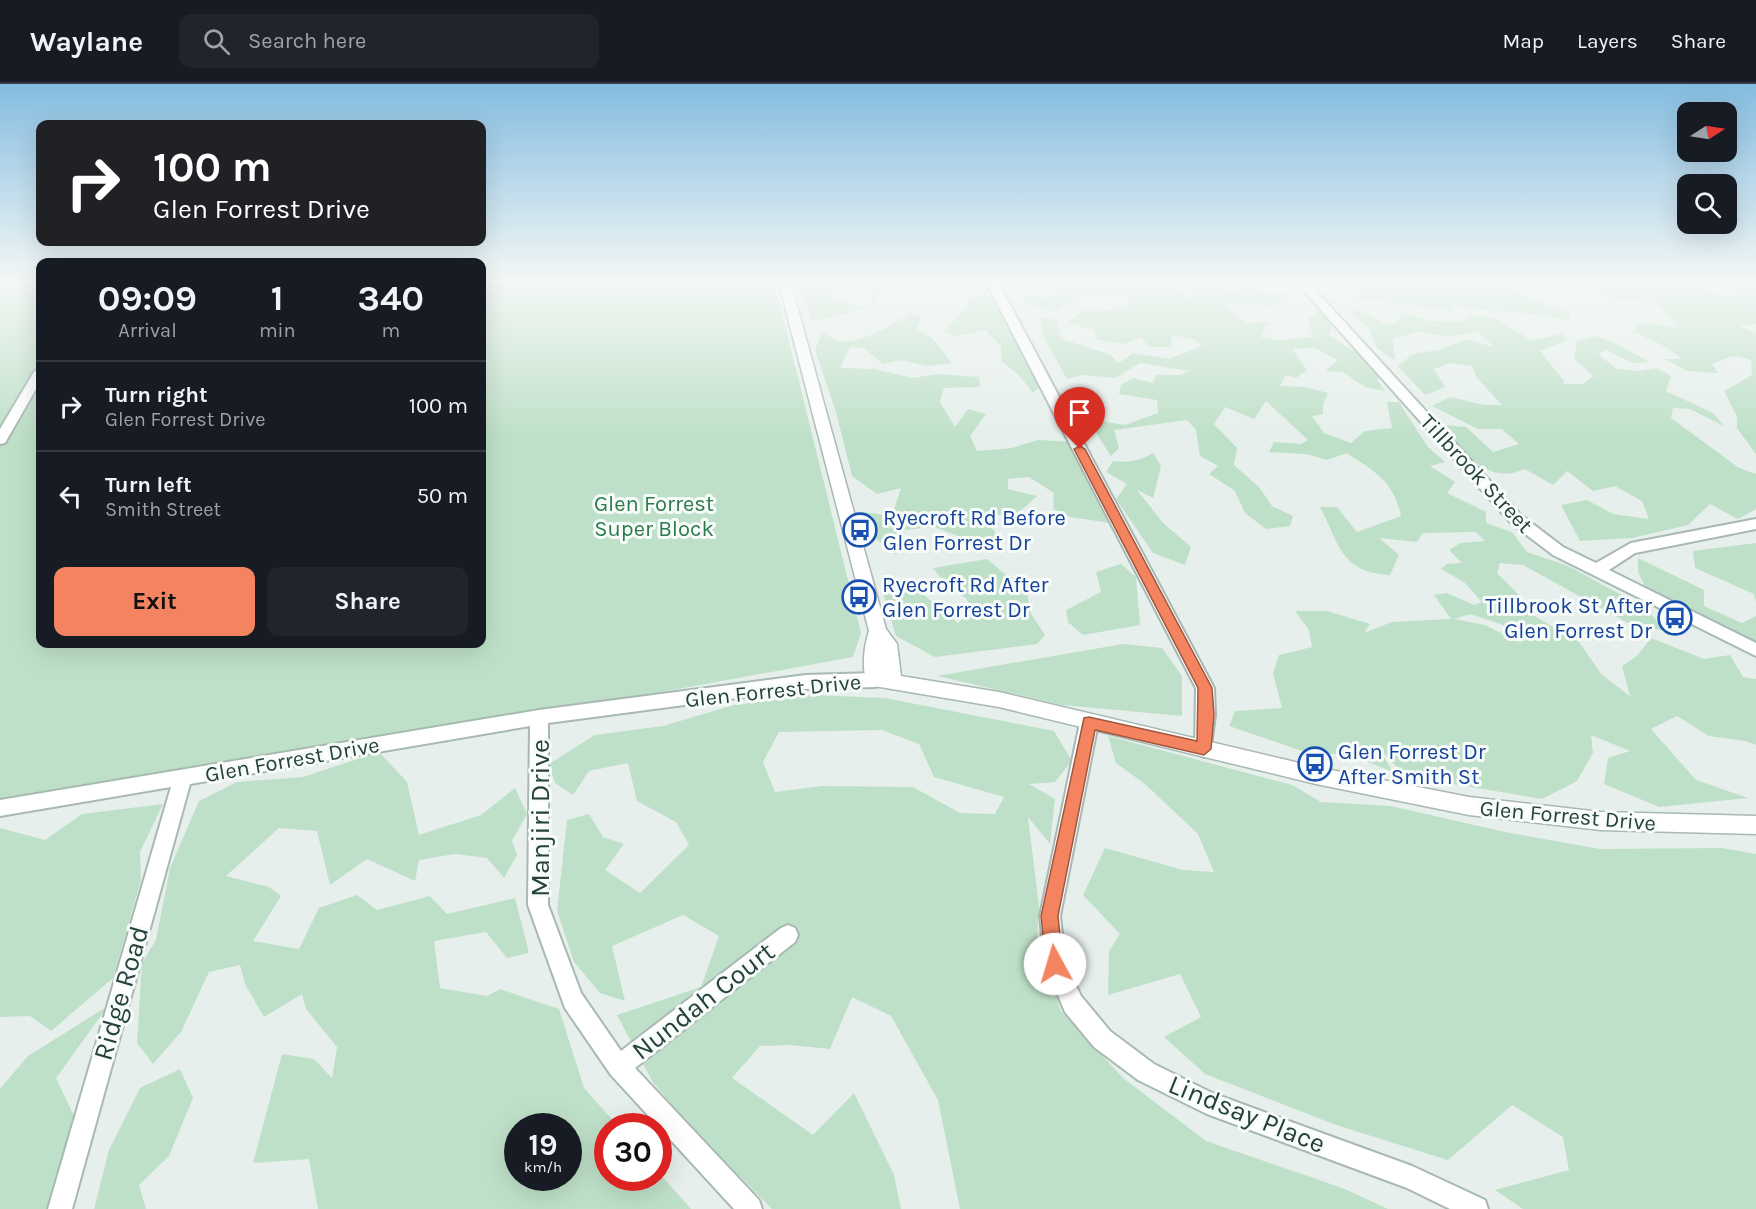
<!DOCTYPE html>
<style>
body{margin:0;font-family:Karla,sans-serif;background:#20242c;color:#f1f3f6;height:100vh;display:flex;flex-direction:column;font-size:22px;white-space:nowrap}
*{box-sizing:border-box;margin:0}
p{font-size:20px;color:#9ea1a6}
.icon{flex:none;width:33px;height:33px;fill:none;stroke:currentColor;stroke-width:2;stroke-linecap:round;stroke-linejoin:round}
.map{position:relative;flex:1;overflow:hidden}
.drawer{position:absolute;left:36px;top:174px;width:450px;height:390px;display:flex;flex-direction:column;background:#171b24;border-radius:12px;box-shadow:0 6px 24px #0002}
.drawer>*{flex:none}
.banner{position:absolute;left:36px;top:36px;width:450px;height:126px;border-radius:12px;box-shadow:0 6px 24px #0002;background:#202124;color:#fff;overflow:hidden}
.needle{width:39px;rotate:78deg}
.controls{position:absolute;left:1677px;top:18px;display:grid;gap:12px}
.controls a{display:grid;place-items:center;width:60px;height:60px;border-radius:12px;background:#171b24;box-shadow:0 6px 24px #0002;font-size:30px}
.speed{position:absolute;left:504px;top:1029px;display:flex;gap:12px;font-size:30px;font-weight:700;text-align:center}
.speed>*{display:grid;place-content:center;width:78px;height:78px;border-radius:50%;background:#171b24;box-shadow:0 6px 24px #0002;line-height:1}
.speed small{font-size:15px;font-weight:400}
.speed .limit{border:9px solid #d22;background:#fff;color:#111}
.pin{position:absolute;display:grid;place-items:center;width:51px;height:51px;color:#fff;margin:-62px -26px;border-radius:50% 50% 50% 0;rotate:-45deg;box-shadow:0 0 6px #0007}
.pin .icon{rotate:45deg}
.me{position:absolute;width:66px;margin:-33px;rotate:354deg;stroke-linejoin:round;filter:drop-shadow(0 0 4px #0008)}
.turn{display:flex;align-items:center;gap:21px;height:126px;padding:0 18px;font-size:27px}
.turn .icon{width:78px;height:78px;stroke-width:2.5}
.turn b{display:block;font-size:42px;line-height:51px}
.eta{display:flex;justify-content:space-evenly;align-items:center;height:102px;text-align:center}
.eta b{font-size:36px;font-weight:700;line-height:42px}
.button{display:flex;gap:12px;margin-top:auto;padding:12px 18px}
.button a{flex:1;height:69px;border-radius:12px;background:#f4845f;color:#111;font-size:24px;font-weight:700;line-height:69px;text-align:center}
.button a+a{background:#20242c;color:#f1f3f6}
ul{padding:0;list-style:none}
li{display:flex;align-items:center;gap:18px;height:90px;padding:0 18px;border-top:2px solid #363941}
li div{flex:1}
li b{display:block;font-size:22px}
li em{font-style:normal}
header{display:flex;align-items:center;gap:36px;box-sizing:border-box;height:84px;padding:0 30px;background:#171b24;border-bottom:2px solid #363941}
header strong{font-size:28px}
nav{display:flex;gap:33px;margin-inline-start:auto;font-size:21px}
.search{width:420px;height:54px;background:#20242c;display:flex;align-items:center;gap:15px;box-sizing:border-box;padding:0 21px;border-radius:12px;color:#9ea1a6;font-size:22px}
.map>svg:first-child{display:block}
.green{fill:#bfe0c8;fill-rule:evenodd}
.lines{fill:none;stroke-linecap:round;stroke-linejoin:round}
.minor-casing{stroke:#a8b8b2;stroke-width:4}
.tertiary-casing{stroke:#a8b8b2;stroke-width:3}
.minor{fill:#fff;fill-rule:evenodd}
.tertiary{fill:#fff;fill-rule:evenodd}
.route{fill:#f4845f;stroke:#9f563e;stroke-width:1.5}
.labels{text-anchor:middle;stroke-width:6;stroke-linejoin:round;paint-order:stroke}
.street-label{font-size:22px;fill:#24423a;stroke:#f7fbf9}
.park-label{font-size:22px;fill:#2d7a4b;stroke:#f7fbf9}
.transit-label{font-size:22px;fill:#164399;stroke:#f7fbf9;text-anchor:start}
.near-street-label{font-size:27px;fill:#24423a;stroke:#f7fbf9}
</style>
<header>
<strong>Waylane</strong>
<div class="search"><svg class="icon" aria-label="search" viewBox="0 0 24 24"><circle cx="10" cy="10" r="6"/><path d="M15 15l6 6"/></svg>Search here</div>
<nav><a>Map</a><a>Layers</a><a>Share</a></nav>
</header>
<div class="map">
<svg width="1756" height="1125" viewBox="0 0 1756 1125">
<rect width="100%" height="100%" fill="#e6efeb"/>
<g class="green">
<polygon points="0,196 40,196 40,560 482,560 482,196 774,196 861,549 853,573 651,610 581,619 0,718"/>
<polygon points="799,196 856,196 834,199 833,214 864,224 826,235 811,236"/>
<polygon points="860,196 897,196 873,218"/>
<path d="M1121,196L1139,203L1152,196H1172L1174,204L1192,216L1195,206L1185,196C1203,196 1217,195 1231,208L1245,202L1268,209H1286L1289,214C1275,227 1265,220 1249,219C1241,218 1232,220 1225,221L1245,239L1269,238L1260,253L1280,256L1313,253L1308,236L1318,226L1333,238L1329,251L1377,282L1378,297L1385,307L1365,303L1343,288L1325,287L1338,276L1315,264L1292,265L1307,286L1296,294L1286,291L1280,302L1305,303L1328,309L1323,320V330L1312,332L1324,349L1351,359L1365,347L1392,344L1387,318H1399L1427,362L1445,378L1430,382L1455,398L1447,409L1486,428V439L1512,448L1527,468L1568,482L1629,515L1610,518L1649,527L1664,547L1628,539L1523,481L1500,479L1497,489L1519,511V523L1579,558L1602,591L1630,612L1622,582L1637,572L1651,554L1704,575L1730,571L1743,593L1756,595V661L1745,657L1709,652L1677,632L1651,645L1696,696L1748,714L1659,723L1604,700L1608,674L1630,667L1591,651L1593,669L1577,697L1542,715L1405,692L1378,663L1393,688L1351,671L1305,668L1229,642L1235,627L1282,624L1273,589L1279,571L1312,563L1309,546L1295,527H1327L1370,540L1364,549L1392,538L1451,535L1434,511L1447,509L1474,521L1482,518L1464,498L1441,485L1447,480L1462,479L1449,466L1460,459L1485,457L1476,448L1423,449L1417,458L1379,454L1399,471L1390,491C1340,488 1340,461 1320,423H1337L1357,448L1401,432C1393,396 1376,389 1347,369L1327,376L1306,370L1269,368L1274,358L1301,360L1308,356L1266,317L1254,335L1225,323L1214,340L1237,364L1234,381L1259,403L1272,422L1293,432L1290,442L1266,445L1245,429L1235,407L1209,390L1218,382L1200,372L1196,346L1187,336L1114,346L1119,364L1111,372L1087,335L1125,341L1158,329L1157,316L1119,310L1121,301L1134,294L1153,299L1156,291H1180L1189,287L1140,279L1115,294L1083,291L1067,295L1044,254L1040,234L1057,236L1061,255L1109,270L1119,279L1133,269L1169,275L1202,262L1193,255L1171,251L1172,263H1149L1141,253L1124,260L1097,255L1094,246L1068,238L1083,227L1112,226L1132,218L1123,211L1076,213L1055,228L1026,219L1024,211L1048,214L1058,208L1053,199L1076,197L1086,202L1113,200ZM1470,530L1501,540L1523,560L1485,541L1454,535Z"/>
<polygon points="1391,196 1440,196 1463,203 1475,202 1478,196 1556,196 1543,201 1510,202 1528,214 1571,229 1568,236 1534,230 1460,224 1455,218 1451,227 1354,213 1358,205 1386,202"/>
<path d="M1594,196H1660L1674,202L1670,196C1690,196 1699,191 1712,210L1740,213L1732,202L1719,196H1756V240L1739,242L1756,249V370L1737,344V333L1724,307L1752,291L1751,276L1733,272L1712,280L1718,289L1687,287L1665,275H1683L1662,261L1633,247L1643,238L1678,244L1663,225L1645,213L1632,218L1601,211Z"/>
<polygon points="981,210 1011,217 1005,243 1032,262 1045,297 1033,309 1018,290 1001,277 1001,262 985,246 956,252 944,247 966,223 968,216"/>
<path d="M1356,223L1386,241L1398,238L1401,228L1432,237L1461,238L1470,231L1495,234L1532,257L1561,250L1568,256L1540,267L1564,297L1563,300H1583L1593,292L1574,275L1577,257L1596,252L1618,260L1649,278L1633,279L1606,266L1598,270L1617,285L1639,287L1657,284L1671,292L1666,307L1713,329L1724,342L1690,325L1673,324L1671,334L1739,384L1756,390V425L1738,435L1710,420L1688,441L1632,454L1580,457L1561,421L1587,416L1613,430L1649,435L1642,417L1615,402L1593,407L1567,387L1553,401L1525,385C1487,402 1465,369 1444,341L1466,343L1493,368L1519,360L1502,345H1478L1432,322L1450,313L1484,321H1502L1477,294L1472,282L1450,279L1434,285L1445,303L1425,311L1398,282L1413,270L1437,266L1467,255L1494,263L1477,247L1447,253L1419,247L1393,255L1395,276L1377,264L1369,244L1352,230Z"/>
<path d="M910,229L921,233L917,245L933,255L952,279L927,282L901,276L883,280L864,264L850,263L840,284L875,285L912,294L939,290L979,293L980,303L944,304L940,318L955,343L968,325L986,330L970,352L977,367L1012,364L1038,356L1072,358L1110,439L1070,433L1053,425L1054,409L1029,393L1008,395V405L1037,412C1019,429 1014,435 989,429L986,436L1001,456L979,460L934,443L904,446L896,471L868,448L863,428L892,432L901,404L877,410L852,392L836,328L815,266L822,249C827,251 834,255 839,257C857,261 897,240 910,229Z"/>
<path d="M1153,369L1161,382L1153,414L1137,406L1163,439L1191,463L1185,481L1153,469L1116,415L1127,400L1106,388L1113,377C1128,379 1140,377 1153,369Z"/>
<polygon points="1756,459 1756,518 1754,510 1695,484 1693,467"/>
<polygon points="1638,474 1704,506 1704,522 1742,539 1756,532 1756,559 1645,502 1638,488"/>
<polygon points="987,475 1006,491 1026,499 1030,528 1045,551 1037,560 935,573 896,552 883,509 887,491 908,498 958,539 972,525 966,514 949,504 933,484"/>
<polygon points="1121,480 1136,493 1140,541 1083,551 1068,538 1066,526 1101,508 1096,488"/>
<polygon points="1123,560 1162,564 1182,592 1182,632 1062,621 937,592"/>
<path d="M813,611L885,614L1054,647L1072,677L1055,698L1029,700L1055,715L1050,760L1028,733L1039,823L1037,854L1061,927L1123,994L1206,1057L1345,1105L1388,1125H960L938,1016L891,932L852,913L830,965L790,961L760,962L732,994L813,1051L854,1009L894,1091L901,1125H772L689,1041L652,997L617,931L701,903L719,852L683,831L612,862L625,917L600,909L574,878L557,827L567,736L589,730L603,753L624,760L605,786L640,809L689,761L676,738L637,717L628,679L589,687L573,711L555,699L549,680L595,651L663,642L734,621ZM882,646L919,660L934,693L1004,713L995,730L960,729L913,703L822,702L775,708L763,678L779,648Z"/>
<polygon points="1108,652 1292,701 1321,718 1391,722 1505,748 1600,765 1722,764 1756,770 1756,1125 1523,1125 1495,1106 1569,1086 1563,1053 1512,1021 1448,1076 1336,1041 1205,990 1164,953 1201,933 1180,890 1108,911 1109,867 1120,850 1083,811 1105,764 1183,786 1214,788 1198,750 1145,700 1116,679"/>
<path d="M379,668L407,698L419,751L481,731L515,704L527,730L512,757L517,771L504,794L487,774L455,770L419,776L415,797L367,775L330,801L317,747L279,744L226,792L269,803L281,812L253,857L299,865L319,824L357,811L377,826L430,812L447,830L515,814L529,869L507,874L486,848L434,857L440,904L487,912L500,905L559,925L584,1004L618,1042H608V1094H658L659,1089L691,1125H318L309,1075L253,1079L282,970L314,975L332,994L337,963L306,925L302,910L264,933L245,900L240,881L209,888L181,948L153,980L137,959L142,879L156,856L170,784L199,717L237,698L303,693ZM518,1042H568V1094H518Z"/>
<polygon points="163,720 140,768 141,796 113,894 51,947 30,932 0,933 0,744 45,756 82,730"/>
<polygon points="108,922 56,994 74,1032 50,1125 0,1125 0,1005 28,972"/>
<polygon points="180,985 193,1014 169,1072 139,1101 146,1125 94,1125 109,1066 140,1004"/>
</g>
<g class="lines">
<g class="minor-casing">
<g id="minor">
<polygon points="985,196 997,196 1214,604 1215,631 1210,670 1204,673 1198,670 1195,665 1196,604"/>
<polygon points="1294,196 1306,196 1521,431 1563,463 1596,479 1631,459 1756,435 1756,445 1635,469 1609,486 1756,559 1756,572 1553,471 1511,439"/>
<polygon points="40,284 40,298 5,359 0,360 0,345 34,288"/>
<polygon points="875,589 881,591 883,596 881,601 875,603 806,605 548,639 548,821 581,909 621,967 781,844 788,841 795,844 798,851 795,858 635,984 759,1116 762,1125 734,1125 611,991 565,924 528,821 530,642 190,700 72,1125 48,1125 171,703 0,732 0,716 539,626 806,591"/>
<polygon points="1089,632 1095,634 1098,639 1060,832 1065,879 1081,912 1110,947 1154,980 1212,1009 1412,1082 1485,1116 1488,1125 1450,1125 1407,1104 1207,1030 1138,996 1094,963 1065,928 1045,880 1040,832 1080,639 1083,634"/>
</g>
</g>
<g class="tertiary-casing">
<path id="tertiary" d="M778,196H790L886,545L897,560L901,592L999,608L1316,683L1469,713L1601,728L1756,732V750L1601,746L1469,731L1316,700L999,623L868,601C861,586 864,562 869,547Z"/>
</g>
<use href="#minor" class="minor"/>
<use href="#tertiary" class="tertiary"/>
</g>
<linearGradient id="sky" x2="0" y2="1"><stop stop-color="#84bce0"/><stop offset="0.56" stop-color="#f4f8f6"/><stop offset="1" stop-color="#f4f8f6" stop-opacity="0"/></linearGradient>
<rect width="1756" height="353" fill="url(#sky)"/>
<polygon class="route" points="1080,362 1085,365 1212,604 1214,631 1211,665 1204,671 1095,646 1058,832 1063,880 1061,886 1055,889 1049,886 1046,880 1041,832 1084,634 1089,633 1197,657 1198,604 1074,365"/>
<defs>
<g id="bus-ring" transform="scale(1.725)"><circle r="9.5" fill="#f7fbf9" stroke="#1a4fb4" stroke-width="1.5"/><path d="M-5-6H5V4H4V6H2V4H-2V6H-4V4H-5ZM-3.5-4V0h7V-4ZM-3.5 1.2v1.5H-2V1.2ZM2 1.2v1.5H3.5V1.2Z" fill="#1a4fb4"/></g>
</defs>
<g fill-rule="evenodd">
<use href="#bus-ring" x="860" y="446"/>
<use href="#bus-ring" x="859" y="513"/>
<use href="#bus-ring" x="1675" y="534"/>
<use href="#bus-ring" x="1315" y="680"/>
</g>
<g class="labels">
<g class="street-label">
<text transform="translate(1477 389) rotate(47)" y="8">Tillbrook Street</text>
<text transform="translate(773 606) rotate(-6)" y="8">Glen Forrest Drive</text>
<text transform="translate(292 675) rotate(-10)" y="8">Glen Forrest Drive</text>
<text transform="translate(1568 731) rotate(5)" y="8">Glen Forrest Drive</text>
</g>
<g class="park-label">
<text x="654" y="427">Glen Forrest<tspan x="654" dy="25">Super Block</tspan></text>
</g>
<g class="transit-label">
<text x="883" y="441">Ryecroft Rd Before<tspan x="883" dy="25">Glen Forrest Dr</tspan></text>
<text x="882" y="508">Ryecroft Rd After<tspan x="882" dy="25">Glen Forrest Dr</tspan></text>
<text x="1652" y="529" text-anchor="end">Tillbrook St After<tspan x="1652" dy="25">Glen Forrest Dr</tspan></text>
<text x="1338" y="675">Glen Forrest Dr<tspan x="1338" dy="25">After Smith St</tspan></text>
</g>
<g class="near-street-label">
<text transform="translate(540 734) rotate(-90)" y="9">Manjiri Drive</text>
<text transform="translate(121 909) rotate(-74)" y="9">Ridge Road</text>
<text transform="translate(703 917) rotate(-38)" y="9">Nundah Court</text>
<text transform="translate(1247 1030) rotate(22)" y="9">Lindsay Place</text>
</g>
</g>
</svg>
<div class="controls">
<a><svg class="needle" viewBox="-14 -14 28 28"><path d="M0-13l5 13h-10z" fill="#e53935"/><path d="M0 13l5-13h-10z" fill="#9ea1a6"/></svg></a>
<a><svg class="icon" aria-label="search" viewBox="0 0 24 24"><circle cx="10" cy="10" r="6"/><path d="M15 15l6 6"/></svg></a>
</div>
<div class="speed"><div>19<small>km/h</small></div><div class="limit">30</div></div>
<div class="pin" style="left:1080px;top:365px;background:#d93025"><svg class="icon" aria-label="arrive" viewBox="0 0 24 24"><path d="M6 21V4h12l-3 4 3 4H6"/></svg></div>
<svg class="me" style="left:1055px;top:880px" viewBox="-20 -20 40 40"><circle r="19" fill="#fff"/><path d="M0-13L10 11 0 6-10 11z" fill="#f4845f"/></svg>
<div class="banner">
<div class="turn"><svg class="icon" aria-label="right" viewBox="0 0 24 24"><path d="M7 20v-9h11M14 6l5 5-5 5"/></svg><div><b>100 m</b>Glen Forrest Drive</div></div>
</div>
<section class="drawer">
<div class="eta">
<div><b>09:09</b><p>Arrival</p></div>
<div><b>1</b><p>min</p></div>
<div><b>340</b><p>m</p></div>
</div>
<ul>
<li><svg class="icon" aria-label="right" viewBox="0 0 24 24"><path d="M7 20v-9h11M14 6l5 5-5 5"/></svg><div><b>Turn right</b><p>Glen Forrest Drive</p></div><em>100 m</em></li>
<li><svg class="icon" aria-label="left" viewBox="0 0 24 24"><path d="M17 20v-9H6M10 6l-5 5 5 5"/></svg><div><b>Turn left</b><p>Smith Street</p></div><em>50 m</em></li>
</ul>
<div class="button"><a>Exit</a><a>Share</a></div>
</section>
</div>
